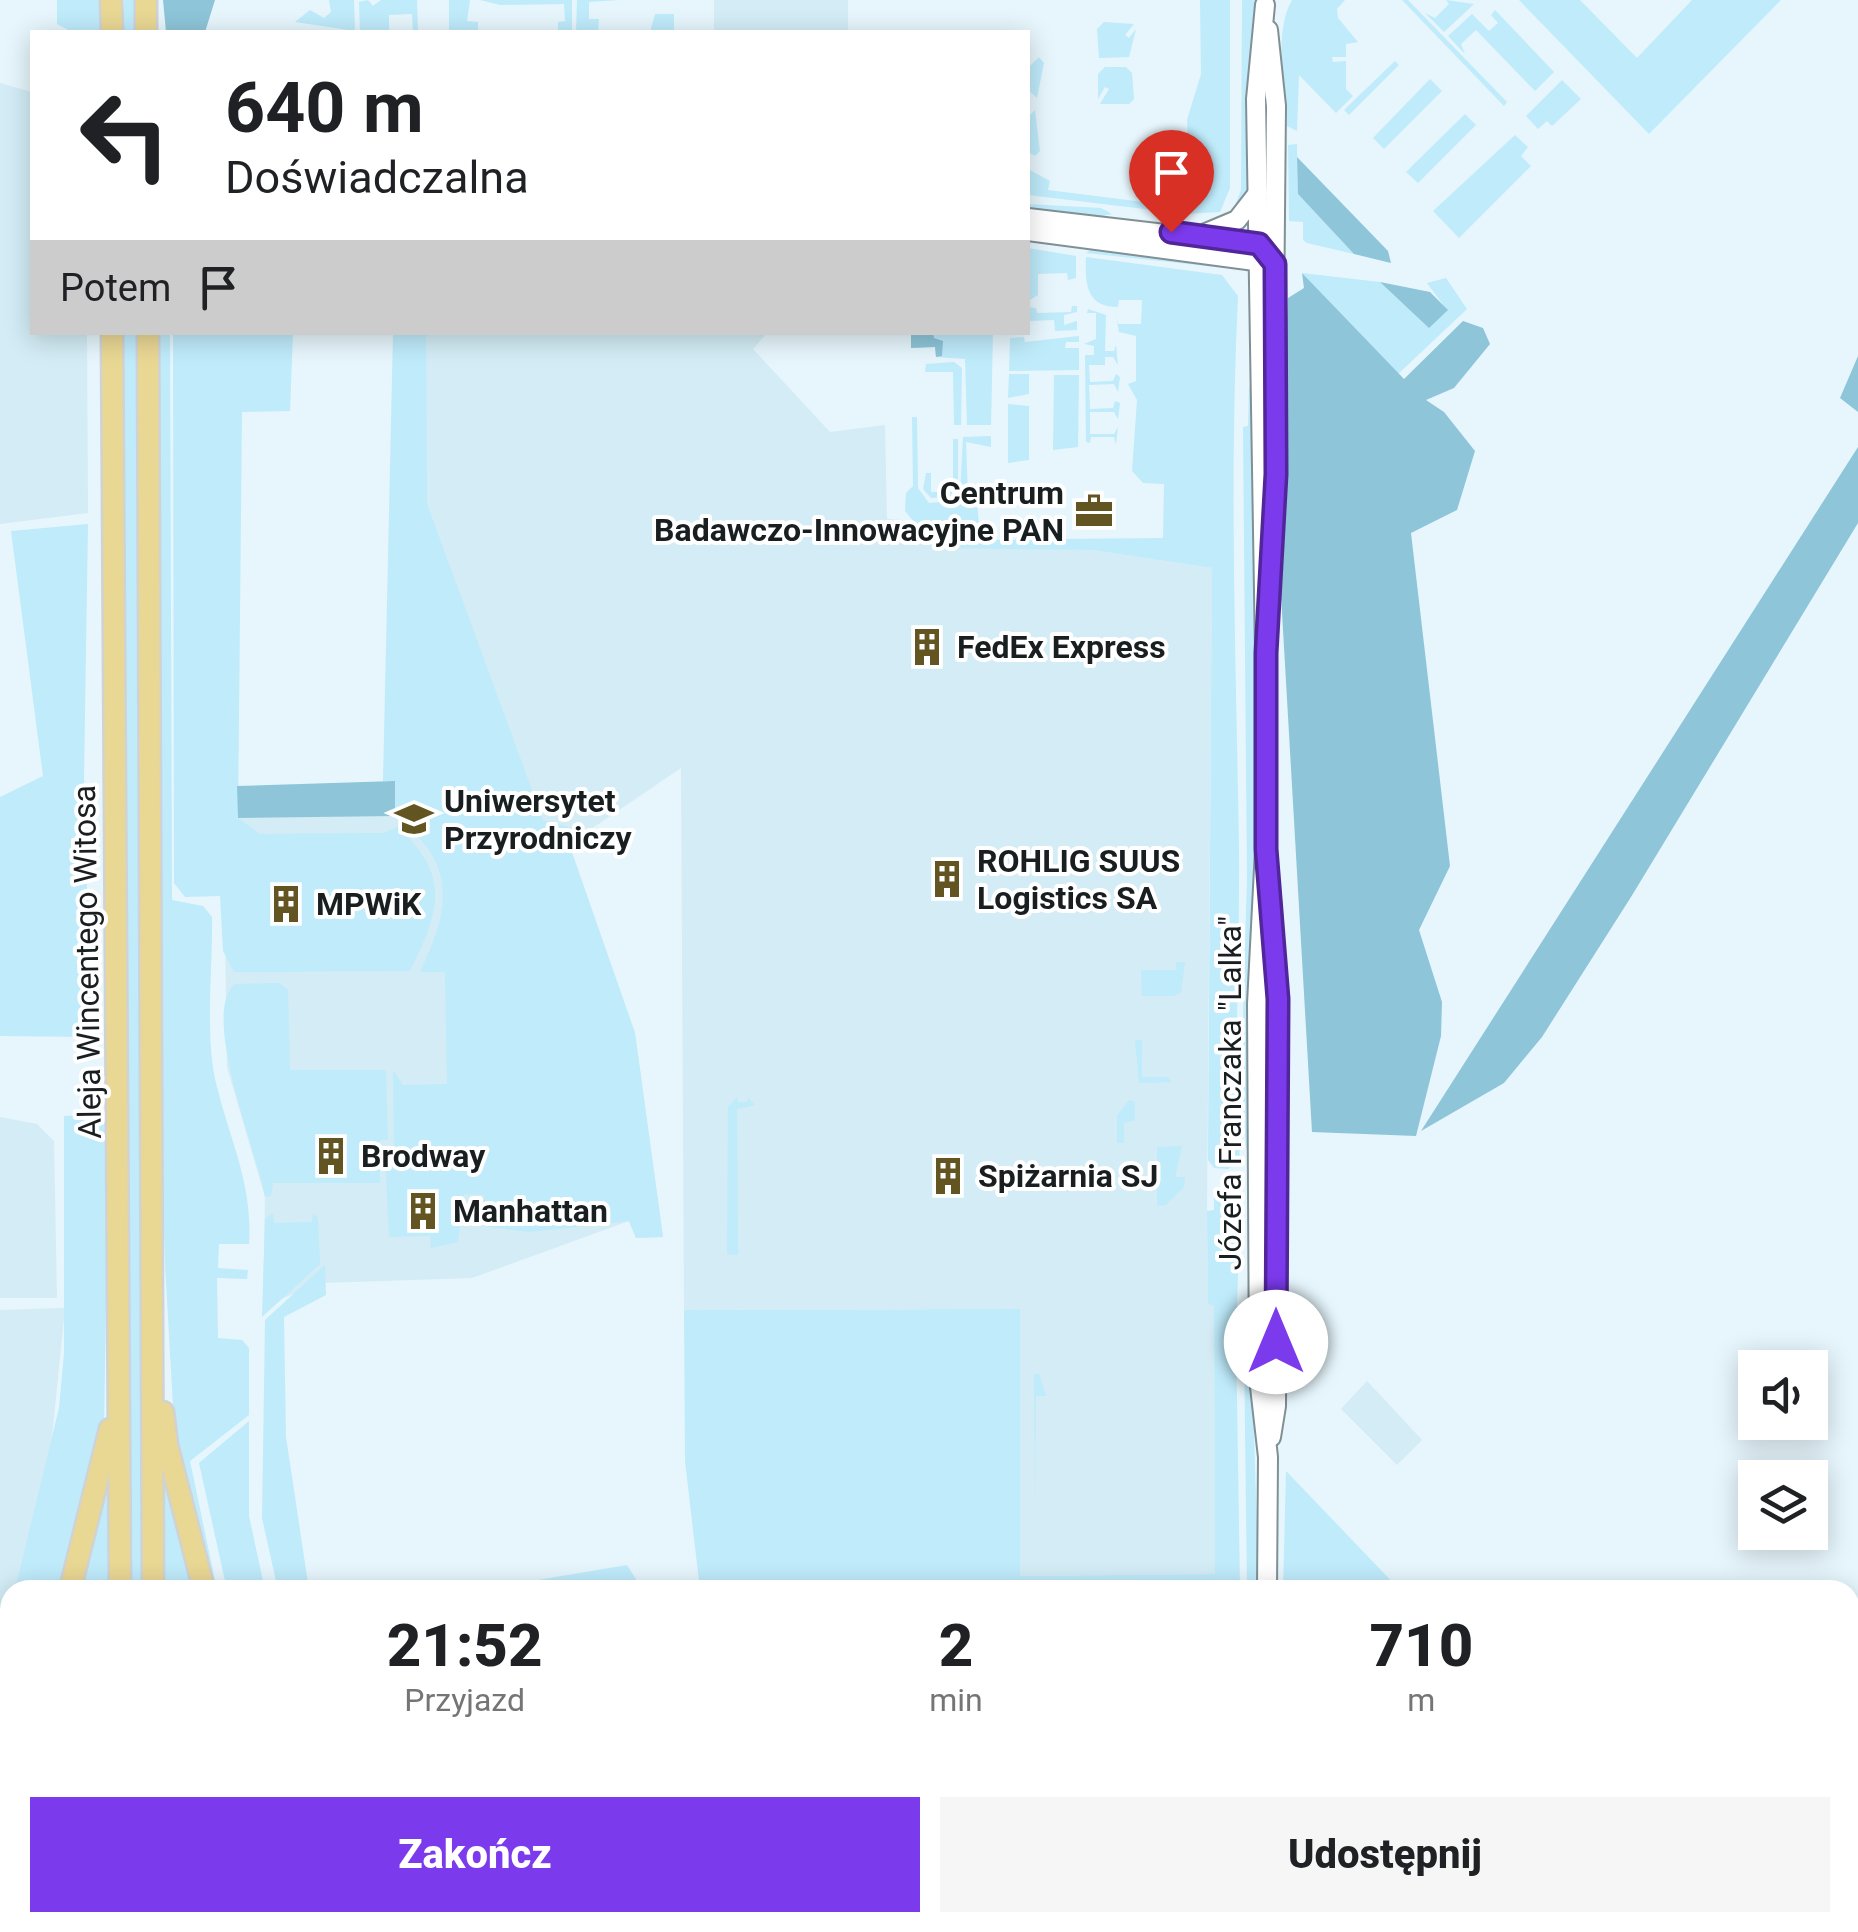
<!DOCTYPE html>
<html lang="pl">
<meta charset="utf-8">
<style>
body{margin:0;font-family:Roboto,sans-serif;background:#f6f6f6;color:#202124;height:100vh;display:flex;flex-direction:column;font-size:38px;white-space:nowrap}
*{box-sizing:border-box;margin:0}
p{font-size:32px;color:#757577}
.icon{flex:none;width:55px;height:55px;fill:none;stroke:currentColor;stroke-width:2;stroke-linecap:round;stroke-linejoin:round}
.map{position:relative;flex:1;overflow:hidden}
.sheet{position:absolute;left:0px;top:1580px;width:1860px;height:352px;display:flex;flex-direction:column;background:#fff;border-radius:30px 30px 0 0;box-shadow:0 5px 25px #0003}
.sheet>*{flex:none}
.hud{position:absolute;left:30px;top:30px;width:1000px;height:305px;border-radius:0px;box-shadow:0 5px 25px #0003;background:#fff;color:#202124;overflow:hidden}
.controls{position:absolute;left:1738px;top:1350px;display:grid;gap:20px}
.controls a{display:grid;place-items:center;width:90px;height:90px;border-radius:0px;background:#fff;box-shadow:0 5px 25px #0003;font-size:50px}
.pin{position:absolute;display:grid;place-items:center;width:85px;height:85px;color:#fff;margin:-102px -42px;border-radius:50% 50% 50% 0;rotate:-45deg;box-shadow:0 0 10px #0007}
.pin .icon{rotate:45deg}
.me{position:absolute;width:110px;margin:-55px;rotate:0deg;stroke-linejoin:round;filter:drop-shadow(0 0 8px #0008)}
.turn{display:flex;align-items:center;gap:35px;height:210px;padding:0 30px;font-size:45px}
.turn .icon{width:130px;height:130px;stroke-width:2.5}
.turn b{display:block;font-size:70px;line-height:85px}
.then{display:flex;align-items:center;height:95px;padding:0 30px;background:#0003;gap:20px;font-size:38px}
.eta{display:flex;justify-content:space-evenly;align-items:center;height:170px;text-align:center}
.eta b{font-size:60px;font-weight:800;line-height:70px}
.cta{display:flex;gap:20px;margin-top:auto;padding:20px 30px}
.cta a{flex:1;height:115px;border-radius:0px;background:#7c3aed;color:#fff;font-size:40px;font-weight:800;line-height:115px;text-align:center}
.cta a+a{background:#f6f6f6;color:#202124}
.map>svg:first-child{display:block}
.built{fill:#d3ecf5}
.green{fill:#bfebfb}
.forest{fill:#8ec5d9}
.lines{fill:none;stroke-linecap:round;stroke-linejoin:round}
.secondary-casing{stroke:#819095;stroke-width:22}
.primary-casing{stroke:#d1d2d3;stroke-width:25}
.secondary{stroke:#fff;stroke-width:18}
.primary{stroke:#e9d794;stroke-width:20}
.route-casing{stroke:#51269a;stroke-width:25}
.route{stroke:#7c3aed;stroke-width:18}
.labels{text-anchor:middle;stroke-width:8;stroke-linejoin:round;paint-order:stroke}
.poi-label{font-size:32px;font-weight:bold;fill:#191f21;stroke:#fff;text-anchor:start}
.street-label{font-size:32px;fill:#191f21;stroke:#fff}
</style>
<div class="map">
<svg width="1858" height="1932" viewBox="0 0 1858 1932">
<rect width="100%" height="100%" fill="#e6f6fc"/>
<g class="built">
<rect x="714" y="0" width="134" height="32"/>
<polygon points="0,83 32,92 32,332 87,333 88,513 0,524"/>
<polygon points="393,333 767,333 753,349 830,432 885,425 887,519 902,520 933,546 1093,550 1212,568 1207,1211 1208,1303 1214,1305 1215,1574 1020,1576 1020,1309 684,1310 681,768 569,844 635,1033 663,1237 636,1238 629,1221 472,1278 322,1283 263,1306 265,1197 227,1067 223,807 390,801"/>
<polygon points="0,1117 37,1124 54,1141 57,1298 0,1298"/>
<polygon points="65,1308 52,1437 18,1586 0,1605 0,1310"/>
<polygon points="1367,1381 1422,1440 1397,1465 1341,1409"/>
<polygon points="919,1922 996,1932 787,1932 787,1923"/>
</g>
<g class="green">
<polygon points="57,0 102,0 102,32 72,32 57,24"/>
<rect x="124" y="0" width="15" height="32"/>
<polygon points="329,0 354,0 355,31 295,22 310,10 324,18 331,12"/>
<polygon points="368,0 373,6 381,0 417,0 418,32 413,32 412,14 389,15 389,32 360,32 359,2"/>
<polygon points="449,0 470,0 467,21 478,22 478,32 449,32"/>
<polygon points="480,0 572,0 572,32 558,32 558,22 565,21 564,4 500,5"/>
<polygon points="577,0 619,0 589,2 589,19 599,19 598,32 576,32"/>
<polygon points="1200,0 1230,0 1230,188 1220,212 1186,214 1028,195 1028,169 1050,181 1048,190 1143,202 1146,177 1175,167 1188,140 1187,120 1201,74"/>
<polygon points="1242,0 1256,0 1249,86 1250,181 1249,193 1233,211 1241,190"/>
<path d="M1292,0H1345L1337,9L1338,18L1358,42L1346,44V57H1332L1333,62L1346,61V89L1353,96L1336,113L1299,75L1297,131L1287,126C1285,89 1273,33 1292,0Z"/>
<polygon points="1402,0 1408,0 1507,102 1504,106"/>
<polygon points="1446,0 1474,4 1444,32 1425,13 1435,18 1449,4"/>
<polygon points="1519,0 1580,0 1637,58 1692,0 1781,0 1649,134"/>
<polygon points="1495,10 1554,72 1535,91 1476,30 1461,44 1465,54 1448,36 1472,14 1489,31 1498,23 1491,15"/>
<polygon points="655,14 674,14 674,32 650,32"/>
<polygon points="1104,22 1134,24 1125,35 1129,38 1136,29 1129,57 1099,58 1097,29"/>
<polygon points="1039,57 1044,63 1037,98 1028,90 1028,68"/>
<polygon points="1395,61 1399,65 1349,115 1344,110"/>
<polygon points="1105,67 1126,67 1132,73 1134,99 1129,104 1100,104 1109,89 1105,87 1098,99 1098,74"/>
<polygon points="1430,79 1442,91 1384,149 1373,138"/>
<polygon points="1562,80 1581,99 1552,126 1547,121 1538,129 1526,116"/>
<polygon points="1035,110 1040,151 1035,156 1028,152 1028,117"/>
<polygon points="1465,114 1476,125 1418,183 1406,172"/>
<polygon points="1515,135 1528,147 1521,156 1531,166 1459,238 1433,211"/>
<polygon points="1297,144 1298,194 1354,254 1307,243 1303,240 1303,222 1289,221 1288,145"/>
<polygon points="1028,204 1101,208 1112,214 1082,220 1028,209"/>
<polygon points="1028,248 1076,256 1076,278 1068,280 1067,273 1038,274 1038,295 1028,301"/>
<polygon points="1093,248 1225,264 1225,268 1086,253"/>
<path d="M1086,257L1222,275L1238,296C1229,478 1236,664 1239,848C1240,953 1233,1056 1240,1160L1228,1169L1214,1168L1208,1160L1212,568L1093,550L941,548L933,546V533L922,532L905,511L906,493L913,486L912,417H917L918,488L929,503L953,501L960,495L963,437L991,436V447L966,442L968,496L977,499L980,540L1163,538L1164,484L1143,483L1132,471L1137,400L1128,384L1136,381V336L1119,332L1116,315L1118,324H1141L1142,300H1119L1118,307C1086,307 1085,283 1086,257Z"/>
<polygon points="1302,273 1380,282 1429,327 1447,310 1427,283 1446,278 1467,309 1398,374"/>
<polygon points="1072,306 1077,306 1077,312 1064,315 1064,325 1077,321 1077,330 1055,331 1054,320 1030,321 1028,332 1028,307 1036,308 1037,313 1071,312"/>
<polygon points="1088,309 1106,315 1105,351 1114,351 1116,345 1118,365 1113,357 1105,357 1105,365 1089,365 1090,382 1113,381 1116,374 1120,377 1118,392 1114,384 1089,385 1090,409 1113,408 1115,401 1120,403 1118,419 1114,412 1090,412 1090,434 1114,434 1118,427 1116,445 1114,437 1091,437 1090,443 1086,442 1085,355 1094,355 1094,346 1084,344 1096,339 1096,313 1087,313"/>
<polygon points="119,333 142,333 146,1590 128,1590"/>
<path d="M153,333H170L172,900L203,906L212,917C213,967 204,1039 217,1087C231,1143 253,1185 249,1244H219L218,1268L248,1270L247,1279L217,1278L218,1338L242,1340L249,1348V1415L190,1461L217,1590H211L174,1424L165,1264L157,1003Z"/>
<path d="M173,333H293L290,411L242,412L238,818L260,834L384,833L398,827C452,877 439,912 410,971L234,972L223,951L220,896L185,897L174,883Z"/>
<path d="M393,333H426L427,504L543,820L587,832L569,844L635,1033L663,1237L636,1238L629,1221L529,1232L483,1226L484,1195L464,1194L458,1242L431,1248L430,1236L389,1237L385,1152L394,1150L393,1070L403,1085L447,1084L445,972H420C451,907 458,864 395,816V781H383Z"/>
<polygon points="911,333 993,333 991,425 967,425 965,359 936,357 935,347 911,348"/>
<polygon points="1079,336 1079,342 1066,342 1065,348 1079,348 1079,370 1009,371 1010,338 1024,337 1025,342"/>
<polygon points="954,362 962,368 961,425 954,425 953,372 925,372 926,364"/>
<polygon points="1009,374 1029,374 1029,394 1008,398"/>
<polygon points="1054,375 1079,375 1078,447 1053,450"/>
<polygon points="1249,385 1254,406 1258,850 1251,1148 1246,1149 1241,1082 1247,879 1243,427 1248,426"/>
<polygon points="1008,404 1029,406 1029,460 1008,463"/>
<polygon points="953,439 958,439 958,490 951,497 931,498 923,489 926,473 931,473 931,492 953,492"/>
<polygon points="88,524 84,777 91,1037 0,1036 0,797 43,776 11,531"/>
<polygon points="1176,962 1185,962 1181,992 1174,996 1142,996 1141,970 1176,970"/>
<path d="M279,983L288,990L290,1070H386L388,1139L379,1141L380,1183H273L271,1196L265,1197C259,1157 199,1013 235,984Z"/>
<polygon points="1135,1040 1142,1040 1142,1077 1167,1077 1172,1082 1139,1083"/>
<polygon points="737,1097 738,1102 747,1102 748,1098 755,1105 737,1109 738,1255 727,1254 728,1107"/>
<polygon points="1129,1100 1135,1102 1135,1120 1124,1123 1124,1143 1117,1143 1117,1116"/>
<polygon points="109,1114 104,1430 64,1590 15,1590 59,1408 64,1353 64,1116"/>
<polygon points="1182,1146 1175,1177 1185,1177 1184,1187 1166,1205 1157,1206 1157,1147"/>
<polygon points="1235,1183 1235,1213 1240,1214 1236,1336 1240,1590 700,1590 685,1461 684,1310 1020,1309 1020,1576 1215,1574 1214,1306 1208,1304 1207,1211 1214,1210 1214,1192 1227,1191"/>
<polygon points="273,1213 274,1223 312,1222 313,1213 318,1218 320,1264 262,1317 265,1219"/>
<polygon points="325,1265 326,1295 284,1317 286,1437 309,1590 278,1590 262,1518 265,1320"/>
<polygon points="1250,1312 1259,1590 1247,1590 1244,1346"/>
<polygon points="1034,1374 1039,1374 1046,1396 1036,1396 1035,1502"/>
<polygon points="249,1421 249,1516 265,1590 227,1590 199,1463"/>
<polygon points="160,1437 196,1590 160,1590"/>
<polygon points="111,1455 113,1590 78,1590"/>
<polygon points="1286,1471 1400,1590 1283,1590"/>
<polygon points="627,1565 643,1590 479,1590"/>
<polygon points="10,1595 10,1737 0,1739 0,1605"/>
<polygon points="1035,1922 1089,1932 933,1932 870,1923"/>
<polygon points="1328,1922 1372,1923 1382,1932 1327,1932"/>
<polygon points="224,1923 271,1923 262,1932 223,1932"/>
<polygon points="504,1923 776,1922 776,1923 775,1932 504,1932"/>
<polygon points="1242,1923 1291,1923 1289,1932 1245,1932"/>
<polygon points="1846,1923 1854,1932 1414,1932 1404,1923"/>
</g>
<g class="forest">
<polygon points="163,0 215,0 205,32 166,32"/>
<polygon points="1297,157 1388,251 1391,263 1354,254 1298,194"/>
<polygon points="1302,273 1404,379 1463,321 1483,328 1490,344 1454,388 1426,400 1444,412 1475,451 1457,510 1411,533 1450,866 1419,930 1442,1002 1441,1036 1416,1136 1312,1132 1278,543 1288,298 1304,288"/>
<polygon points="1380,282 1430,292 1448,310 1429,328"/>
<polygon points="911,333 933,333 934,338 943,341 942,356 936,357 935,347 911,348"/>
<polygon points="1858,356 1858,412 1840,398"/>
<polygon points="1858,447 1858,523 1631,897 1542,1037 1504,1083 1421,1131"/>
<polygon points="395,781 395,816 238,818 237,786"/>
</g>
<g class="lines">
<g class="secondary-casing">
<g id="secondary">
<polyline points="1265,5 1256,99 1265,653 1265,849 1257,1004 1259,1378 1268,1457 1267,1590"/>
<polyline points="1268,30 1276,106 1272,538"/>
<polyline points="1028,218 1259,245"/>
<polyline points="1028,231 1270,263"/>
<polyline points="1206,233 1237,220 1258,193"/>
<polyline points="1271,899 1278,999 1276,1406 1271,1437"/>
<polyline points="0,1761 10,1759"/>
<polyline points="0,1799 10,1802"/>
<polyline points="63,1922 64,1932"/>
<polyline points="1139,1922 1177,1932"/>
<polyline points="1234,1922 1234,1932"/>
<polyline points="217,1932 218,1922"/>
<polyline points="1298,1932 1299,1922"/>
</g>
</g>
<g class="primary-casing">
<g id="primary">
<polyline points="111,0 112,32"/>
<polyline points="146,0 146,32"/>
<polyline points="112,332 120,1590"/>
<polyline points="148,332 153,1590"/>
<polyline points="163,1412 167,1445 204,1590"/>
<polyline points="70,1590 110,1429"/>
<polyline points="122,1922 122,1932"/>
<polyline points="156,1922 156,1932"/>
</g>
</g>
<use href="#secondary" class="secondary"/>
<use href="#primary" class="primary"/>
</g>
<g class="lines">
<g class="route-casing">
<polyline id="route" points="1171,232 1259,244 1275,264 1276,474 1266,653 1266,849 1278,999 1276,1342"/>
</g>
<use href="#route" class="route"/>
</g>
<defs>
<g id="office-bare" transform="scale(3)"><path d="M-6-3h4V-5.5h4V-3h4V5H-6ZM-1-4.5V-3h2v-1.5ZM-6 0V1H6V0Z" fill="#635522" stroke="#fff" stroke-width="2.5" paint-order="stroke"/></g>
<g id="building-bare" transform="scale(3)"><path d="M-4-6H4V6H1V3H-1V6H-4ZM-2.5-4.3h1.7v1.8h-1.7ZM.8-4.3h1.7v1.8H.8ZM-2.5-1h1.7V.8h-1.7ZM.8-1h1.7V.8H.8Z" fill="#635522" stroke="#fff" stroke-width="2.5" paint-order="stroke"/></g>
<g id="university-bare" transform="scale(3)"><path d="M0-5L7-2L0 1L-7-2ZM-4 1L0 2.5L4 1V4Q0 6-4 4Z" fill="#635522" stroke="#fff" stroke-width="2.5" paint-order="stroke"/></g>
</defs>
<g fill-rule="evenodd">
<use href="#office-bare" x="1094" y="511"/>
<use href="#building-bare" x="927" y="647"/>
<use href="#university-bare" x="414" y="819"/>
<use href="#building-bare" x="947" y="879"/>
<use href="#building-bare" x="286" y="904"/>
<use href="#building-bare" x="331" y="1156"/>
<use href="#building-bare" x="948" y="1176"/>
<use href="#building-bare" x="423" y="1211"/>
</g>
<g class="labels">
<g class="poi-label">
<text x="1064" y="504" text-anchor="end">Centrum<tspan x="1064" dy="37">Badawczo-Innowacyjne PAN</tspan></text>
<text x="957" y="658">FedEx Express</text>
<text x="444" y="812">Uniwersytet<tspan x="444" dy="37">Przyrodniczy</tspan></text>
<text x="977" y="872">ROHLIG SUUS<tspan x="977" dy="37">Logistics SA</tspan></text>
<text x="316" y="915">MPWiK</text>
<text x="361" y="1167">Brodway</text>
<text x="978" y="1187">Spiżarnia SJ</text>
<text x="453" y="1222">Manhattan</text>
</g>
<g class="street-label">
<text transform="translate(87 962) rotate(-91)" y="11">Aleja Wincentego Witosa</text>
<text transform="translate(1230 1093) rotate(-90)" y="11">Józefa Franczaka "Lalka"</text>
</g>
</g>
</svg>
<div class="controls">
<a><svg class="icon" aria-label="sound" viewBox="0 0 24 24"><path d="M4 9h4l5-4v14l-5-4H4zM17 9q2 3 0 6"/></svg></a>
<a><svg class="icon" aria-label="layers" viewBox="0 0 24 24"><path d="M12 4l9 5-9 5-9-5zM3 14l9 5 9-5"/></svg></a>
</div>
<div class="pin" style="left:1171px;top:232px;background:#d93025"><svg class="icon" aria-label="arrive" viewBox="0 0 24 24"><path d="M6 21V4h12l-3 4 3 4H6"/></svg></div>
<svg class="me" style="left:1276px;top:1342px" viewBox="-20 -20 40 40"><circle r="19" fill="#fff"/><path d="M0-13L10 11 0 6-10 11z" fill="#7c3aed"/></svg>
<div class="hud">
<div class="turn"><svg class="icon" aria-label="left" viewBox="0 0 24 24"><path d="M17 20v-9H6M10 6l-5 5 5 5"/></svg><div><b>640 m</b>Doświadczalna</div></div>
<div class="then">Potem<svg class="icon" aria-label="arrive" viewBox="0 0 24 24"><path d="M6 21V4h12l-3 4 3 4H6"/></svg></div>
</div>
<section class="sheet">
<div class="eta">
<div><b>21:52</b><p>Przyjazd</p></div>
<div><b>2</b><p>min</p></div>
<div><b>710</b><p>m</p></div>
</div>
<div class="cta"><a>Zakończ</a><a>Udostępnij</a></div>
</section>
</div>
